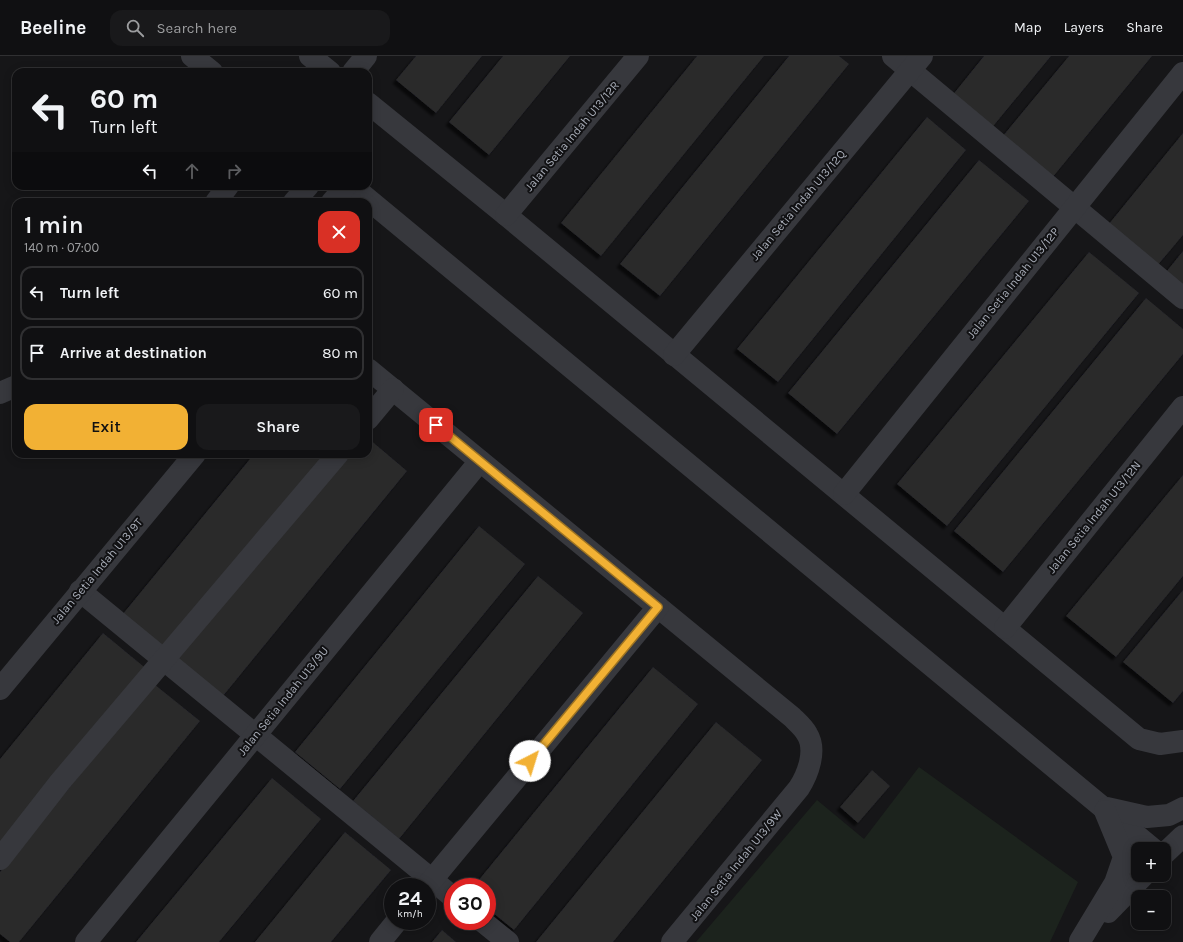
<!DOCTYPE html>
<meta charset="utf-8">
<style>
body{margin:0;font-family:Karla,sans-serif;background:#19191b;color:#f1f3f6;height:100vh;display:flex;flex-direction:column;font-size:15px;white-space:nowrap}
*{box-sizing:border-box;margin:0}
p{font-size:13px;color:#9c9d9f}
.icon{flex:none;width:22px;height:22px;fill:none;stroke:currentColor;stroke-width:2;stroke-linecap:round;stroke-linejoin:round}
.map{position:relative;flex:1;overflow:hidden}
.details{position:absolute;left:12px;top:142px;width:360px;height:260px;display:flex;flex-direction:column;background:#101012;border-radius:12px;box-shadow:0 2px 10px #0003,0 0 0 1px #303032}
.details>*{flex:none}
.hud{position:absolute;left:12px;top:12px;width:360px;height:122px;border-radius:12px;box-shadow:0 2px 10px #0003,0 0 0 1px #303032;background:#101012;color:#f1f3f6;overflow:hidden}
.buttons{position:absolute;left:1131px;top:786px;display:grid;gap:8px}
.buttons a{display:grid;place-items:center;width:40px;height:40px;border-radius:8px;background:#101012;box-shadow:0 2px 10px #0003,0 0 0 1px #303032;font-size:20px}
.speed{position:absolute;left:384px;top:822px;display:flex;gap:8px;font-size:20px;font-weight:700;text-align:center}
.speed>*{display:grid;place-content:center;width:52px;height:52px;border-radius:50%;background:#101012;box-shadow:0 2px 10px #0003,0 0 0 1px #303032;line-height:1}
.speed small{font-size:10px;font-weight:400}
.speed .limit{border:6px solid #d22;background:#fff;color:#111}
.pin{position:absolute;display:grid;place-items:center;width:34px;height:34px;color:#fff;margin:-17px;border-radius:8px;box-shadow:0 2px 6px #0006}
.me{position:absolute;width:44px;margin:-22px;rotate:40deg;stroke-linejoin:round;filter:drop-shadow(0 0 3px #0008)}
.turn{display:flex;align-items:center;gap:14px;height:84px;padding:0 12px;font-size:18px}
.turn .icon{width:52px;height:52px;stroke-width:2.5}
.turn b{display:block;font-size:28px;line-height:34px}
.lanes{display:flex;align-items:center;height:38px;padding:0 12px;background:#0003;justify-content:center;gap:20px;direction:ltr}
.lanes .off{opacity:.35}
.round{display:grid;place-items:center;flex:none;width:42px;height:42px;border-radius:12px;background:#19191b}
.headline{display:flex;align-items:center;justify-content:space-between;height:68px;padding:0 12px}
h1{font-size:24px;font-weight:600;line-height:30px}
.primary-button{display:flex;gap:8px;margin-top:auto;padding:8px 12px}
.primary-button a{flex:1;height:46px;border-radius:12px;background:#f2b134;color:#111;font-size:16px;font-weight:600;line-height:46px;text-align:center}
.primary-button a+a{background:#19191b;color:#f1f3f6}
ul{padding:0;list-style:none}
li{display:flex;align-items:center;gap:12px;height:54px;margin:0 8px 6px;padding:0 4px;border:2px solid #303032;border-radius:12px}
li div{flex:1}
li b{display:block;font-size:15px}
li em{font-style:normal}
header{display:flex;align-items:center;gap:24px;box-sizing:border-box;height:56px;padding:0 20px;background:#101012;border-bottom:1px solid #303032}
header strong{font-size:19px}
nav{display:flex;gap:22px;margin-inline-start:auto;font-size:14px}
.search{width:280px;height:36px;background:#19191b;display:flex;align-items:center;gap:10px;box-sizing:border-box;padding:0 14px;border-radius:12px;color:#9c9d9f;font-size:15px}
.map>svg:first-child{display:block}
.green{fill:#1c231d}
.building{fill:#29292c;filter:url(#shadow)}
.lines{fill:none;stroke-linecap:round;stroke-linejoin:round}
.minor{stroke:#37383d;stroke-width:22}
.route-casing{stroke:#9d7322;stroke-width:10}
.route{stroke:#f2b134;stroke-width:7}
.labels{text-anchor:middle;stroke-width:4;stroke-linejoin:round;paint-order:stroke}
.street-label{font-size:12px;fill:#a8adb8;stroke:#111113}
</style>
<header>
<strong>Beeline</strong>
<div class="search"><svg class="icon" aria-label="search" viewBox="0 0 24 24"><circle cx="10" cy="10" r="6"/><path d="M15 15l6 6"/></svg>Search here</div>
<nav><a>Map</a><a>Layers</a><a>Share</a></nav>
</header>
<div class="map">
<svg width="1183" height="886" viewBox="0 0 1183 886">
<defs>
<filter id="shadow"><feDropShadow dx="-3.5" dy="3.5" stdDeviation="1" flood-color="#0009"/></filter>
</defs>
<rect width="100%" height="100%" fill="#161618"/>
<polygon class="green" points="919,711 1078,826 1050,886 696,886 817,744 864,783"/>
<g class="building">
<polygon points="416,0 482,0 436,57 396,24"/>
<polygon points="503,0 570,0 489,99 449,66"/>
<polygon points="697,0 764,0 601,200 561,167"/>
<polygon points="789,0 839,0 849,8 660,240 620,208"/>
<polygon points="984,0 1051,0 990,74 951,41"/>
<polygon points="1069,0 1152,0 1052,122 1002,81"/>
<polygon points="927,61 966,94 778,326 737,293"/>
<polygon points="1183,77 1183,179 1157,210 1108,169"/>
<polygon points="979,104 1029,145 837,378 788,337"/>
<polygon points="1183,195 1183,230 1166,216"/>
<polygon points="1089,196 1139,237 947,470 897,428"/>
<polygon points="1146,242 1183,273 1183,298 1003,516 954,475"/>
<polygon points="368,382 407,415 223,640 177,603 344,398 368,398"/>
<polygon points="254,398 330,398 168,597 122,559"/>
<polygon points="1183,419 1183,520 1116,601 1066,560"/>
<polygon points="479,470 525,508 340,733 295,696"/>
<polygon points="538,520 583,557 399,783 353,745"/>
<polygon points="1183,534 1183,635 1173,647 1123,606"/>
<polygon points="103,577 149,615 0,797 0,703"/>
<polygon points="653,611 698,648 514,874 487,852 487,831 473,831"/>
<polygon points="154,628 200,665 19,886 10,886 0,878 0,816"/>
<polygon points="716,666 762,704 613,886 536,886"/>
<polygon points="872,714 890,730 858,767 840,751"/>
<polygon points="272,722 321,763 219,886 136,886"/>
<polygon points="345,776 391,814 331,886 255,886"/>
<polygon points="442,874 456,886 432,886"/>
</g>
<g class="lines">
<g class="minor">
<polyline points="192,0 212,16"/>
<polyline points="310,0 330,16"/>
<polyline points="893,0 1183,242"/>
<polyline points="353,16 366,0"/>
<polyline points="368,47 506,159 1139,683 1160,688 1183,685"/>
<polyline points="352,130 1153,793"/>
<polyline points="216,146 228,130"/>
<polyline points="294,146 308,130"/>
<polyline points="332,146 346,130"/>
<polyline points="506,159 638,0"/>
<polyline points="674,299 922,0"/>
<path d="M368,313L792,661C797,666 804,672 807,678C817,694 808,718 799,732L672,886"/>
<polyline points="0,337 16,330"/>
<polyline points="368,363 393,333"/>
<polyline points="844,438 1183,17"/>
<polyline points="80,535 453,841"/>
<polyline points="1005,572 1183,351"/>
<polyline points="0,633 195,398"/>
<polyline points="1107,752 1147,761 1169,759 1183,752"/>
<polyline points="1164,798 1183,780"/>
<polyline points="0,803 60,726 338,398"/>
<polyline points="426,831 658,551"/>
<polyline points="1108,856 1144,819"/>
<polyline points="482,865 508,886"/>
<polyline points="1080,885 1115,827 1124,801 1105,755"/>
<polyline points="86,886 480,405"/>
<polyline points="380,886 397,865"/>
</g>
</g>
<g class="lines">
<g class="route-casing">
<polyline id="route" points="436,369 658,551 530,705"/>
</g>
<use href="#route" class="route"/>
</g>
<g class="labels">
<g class="street-label">
<text transform="translate(572 80) rotate(-50)" y="4">Jalan Setia Indah U13/12R</text>
<text transform="translate(798 149) rotate(-50)" y="4">Jalan Setia Indah U13/12Q</text>
<text transform="translate(1013 227) rotate(-51)" y="4">Jalan Setia Indah U13/12P</text>
<text transform="translate(1094 461) rotate(-51)" y="4">Jalan Setia Indah U13/12N</text>
<text transform="translate(97 515) rotate(-50)" y="4">Jalan Setia Indah U13/9T</text>
<text transform="translate(283 645) rotate(-51)" y="4">Jalan Setia Indah U13/9U</text>
<text transform="translate(736 809) rotate(-51)" y="4">Jalan Setia Indah U13/9W</text>
</g>
</g>
</svg>
<div class="buttons">
<a>+</a>
<a>−</a>
</div>
<div class="speed"><div>24<small>km/h</small></div><div class="limit">30</div></div>
<div class="pin" style="left:436px;top:369px;background:#d93025"><svg class="icon" aria-label="arrive" viewBox="0 0 24 24"><path d="M6 21V4h12l-3 4 3 4H6"/></svg></div>
<svg class="me" style="left:530px;top:705px" viewBox="-20 -20 40 40"><circle r="19" fill="#fff"/><path d="M0-13L10 11 0 6-10 11z" fill="#f2b134"/></svg>
<div class="hud">
<div class="turn"><svg class="icon" aria-label="left" viewBox="0 0 24 24"><path d="M17 20v-9H6M10 6l-5 5 5 5"/></svg><div><b>60 m</b>Turn left</div></div>
<div class="lanes"><svg class="icon" aria-label="left" viewBox="0 0 24 24"><path d="M17 20v-9H6M10 6l-5 5 5 5"/></svg><svg class="icon off" aria-label="ahead" viewBox="0 0 24 24"><path d="M12 20V5M6 11l6-6 6 6"/></svg><svg class="icon off" aria-label="right" viewBox="0 0 24 24"><path d="M7 20v-9h11M14 6l5 5-5 5"/></svg></div>
</div>
<section class="details">
<div class="headline"><div><h1>1 min</h1><p>140 m · 07:00</p></div><a class="round" style="background:#d93025;color:#fff"><svg class="icon" aria-label="close" viewBox="0 0 24 24"><path d="M6 6l12 12M18 6L6 18"/></svg></a></div>
<ul>
<li><svg class="icon" aria-label="left" viewBox="0 0 24 24"><path d="M17 20v-9H6M10 6l-5 5 5 5"/></svg><div><b>Turn left</b></div><em>60 m</em></li>
<li><svg class="icon" aria-label="arrive" viewBox="0 0 24 24"><path d="M6 21V4h12l-3 4 3 4H6"/></svg><div><b>Arrive at destination</b></div><em>80 m</em></li>
</ul>
<div class="primary-button"><a>Exit</a><a>Share</a></div>
</section>
</div>
